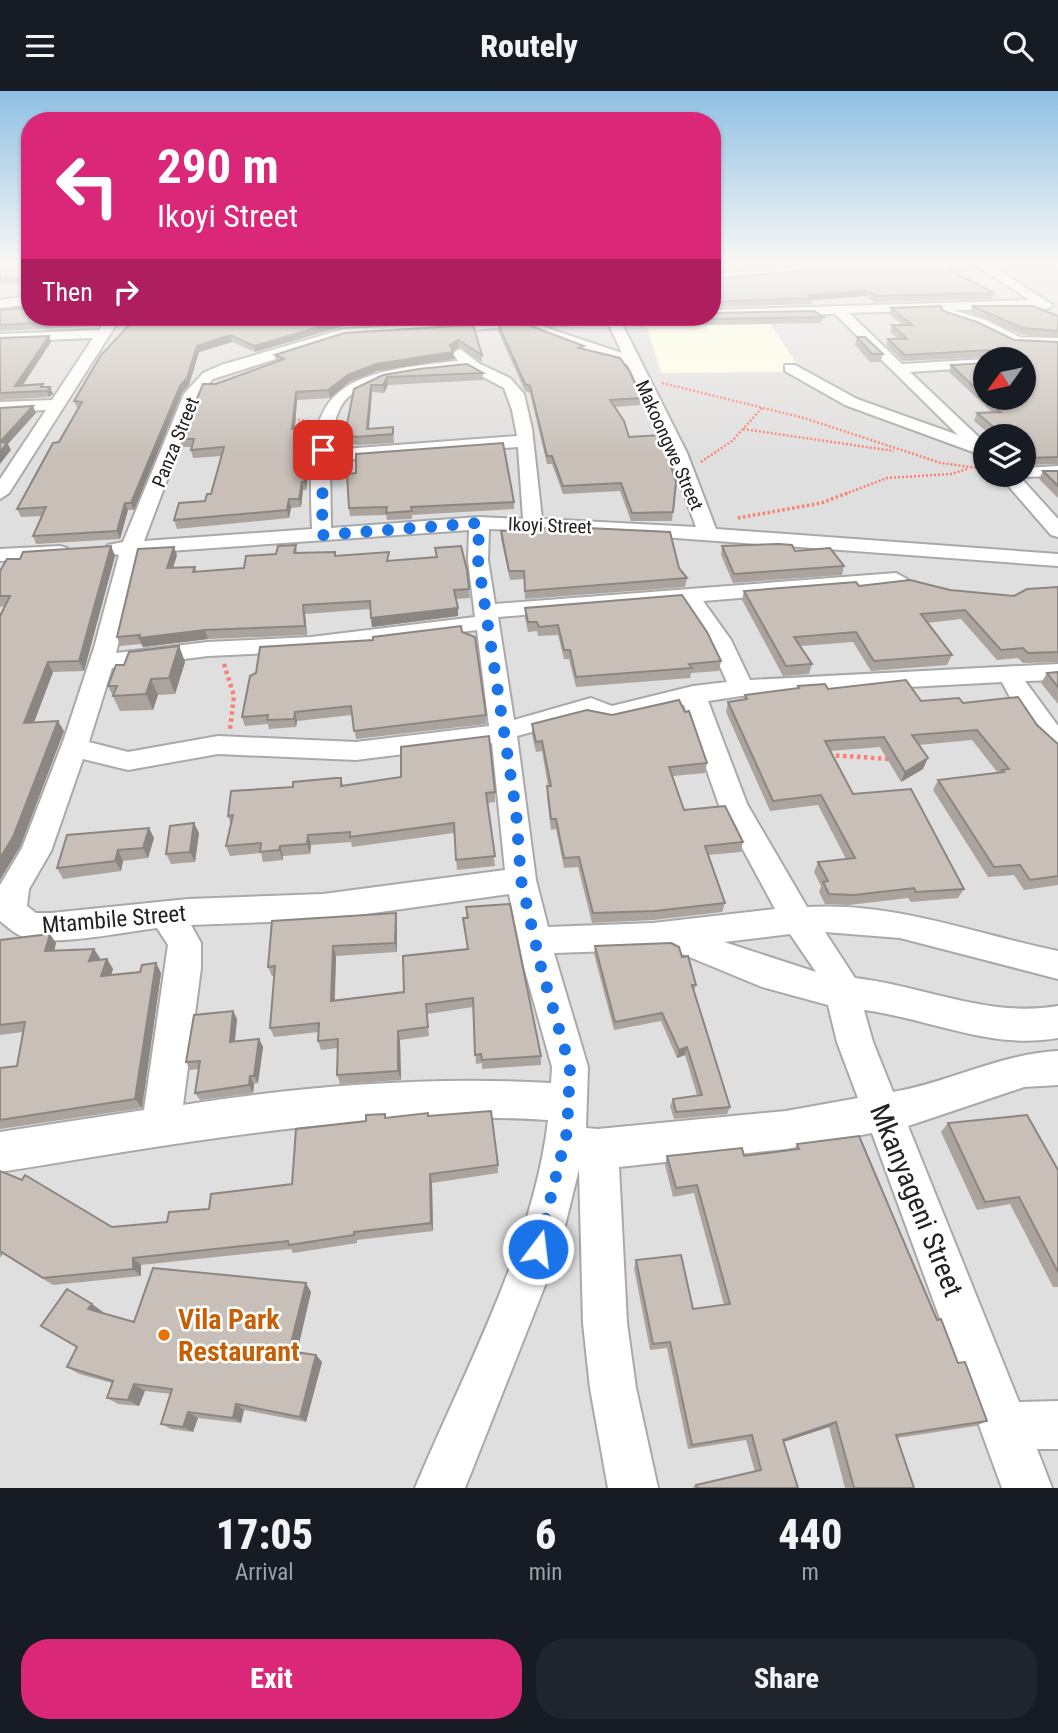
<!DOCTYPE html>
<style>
body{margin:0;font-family:"Roboto Condensed",sans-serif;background:#20242c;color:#f1f3f6;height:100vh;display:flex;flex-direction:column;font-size:26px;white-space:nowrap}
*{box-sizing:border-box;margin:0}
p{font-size:23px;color:#9ea1a6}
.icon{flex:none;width:38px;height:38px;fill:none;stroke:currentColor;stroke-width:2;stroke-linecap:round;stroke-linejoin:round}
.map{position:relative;height:1397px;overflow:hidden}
.sheet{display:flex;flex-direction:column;background:#171b24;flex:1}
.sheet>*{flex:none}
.banner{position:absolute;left:21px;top:21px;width:700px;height:214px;border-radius:28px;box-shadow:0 2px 5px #0004;background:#db2777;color:#fff;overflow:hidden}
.needle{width:46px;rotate:237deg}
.tools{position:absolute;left:973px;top:256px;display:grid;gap:14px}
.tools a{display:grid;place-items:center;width:63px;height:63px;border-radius:50%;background:#171b24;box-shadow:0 2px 5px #0004;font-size:35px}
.pin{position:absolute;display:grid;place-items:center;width:60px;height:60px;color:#fff;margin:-30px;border-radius:14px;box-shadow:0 4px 10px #0006}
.me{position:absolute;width:77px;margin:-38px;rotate:15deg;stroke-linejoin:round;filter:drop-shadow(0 0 5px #0008)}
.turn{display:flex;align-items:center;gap:24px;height:147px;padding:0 21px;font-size:32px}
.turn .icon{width:91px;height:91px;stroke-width:2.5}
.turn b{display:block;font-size:49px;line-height:60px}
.then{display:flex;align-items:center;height:66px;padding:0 21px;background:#0003;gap:14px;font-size:26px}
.eta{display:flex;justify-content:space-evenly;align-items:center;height:119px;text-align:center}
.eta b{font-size:42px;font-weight:800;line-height:49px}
.cta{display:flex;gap:14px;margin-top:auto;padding:14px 21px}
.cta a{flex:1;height:80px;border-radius:28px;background:#db2777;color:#fff;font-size:28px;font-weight:800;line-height:80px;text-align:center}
.cta a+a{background:#20242c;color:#f1f3f6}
header{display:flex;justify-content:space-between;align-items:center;height:91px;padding:0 21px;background:#171b24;font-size:32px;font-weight:800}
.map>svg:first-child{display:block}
.residential{fill:#e0dfdf;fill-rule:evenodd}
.education{fill:#ffffe5}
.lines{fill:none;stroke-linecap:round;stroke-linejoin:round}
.minor-casing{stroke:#a9a9a9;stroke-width:4}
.path-far2{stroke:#fa8072;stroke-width:2.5;stroke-dasharray:2 2;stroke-linecap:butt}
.path-far1{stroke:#fa8072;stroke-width:3.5;stroke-dasharray:2.5 2.5;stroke-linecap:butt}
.path{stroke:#fa8072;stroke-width:4.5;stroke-dasharray:3.5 3.5;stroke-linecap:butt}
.minor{fill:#fff;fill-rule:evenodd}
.wall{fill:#aba49e}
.shaded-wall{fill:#8b8681}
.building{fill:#c7bfb8;stroke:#8b8681;stroke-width:2}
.route{stroke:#1a73e8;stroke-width:12;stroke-dasharray:0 21.6}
.food-dot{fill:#e8710a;stroke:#fff;stroke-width:2.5}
.labels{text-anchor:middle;stroke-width:5;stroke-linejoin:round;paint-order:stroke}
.far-street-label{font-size:19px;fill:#222;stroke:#fff}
.street-label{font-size:23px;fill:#222;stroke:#fff}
.near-street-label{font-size:28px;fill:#222;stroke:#fff}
.near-food-label{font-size:28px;font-weight:bold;fill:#c56008;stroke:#fff;text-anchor:start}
</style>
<header><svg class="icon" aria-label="menu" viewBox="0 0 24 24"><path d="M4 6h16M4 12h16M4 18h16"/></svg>Routely<svg class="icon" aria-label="search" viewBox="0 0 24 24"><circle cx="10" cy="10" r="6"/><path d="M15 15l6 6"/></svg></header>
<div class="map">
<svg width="1058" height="1397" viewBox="0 0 1058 1397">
<rect width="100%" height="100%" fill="#f2efe9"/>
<path class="residential" d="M0,172H30V226H712V172H1058V1397H0ZM985,268H1024V306H985ZM985,345H1024V383H985Z"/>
<polygon class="education" points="765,225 802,281 661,282 646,233"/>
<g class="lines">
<g class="minor-casing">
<g id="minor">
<polygon points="17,172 30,172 30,177 19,174"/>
<polygon points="825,172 850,172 798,183 712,192 712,184"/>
<polygon points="973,172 987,172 1053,214 1047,218 953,219 986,229 1020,246 1058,247 1058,255 1012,253 976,235 942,224 942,219 849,222 902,273 985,268 985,276 910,281 985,352 984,365 845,314 785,280 785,274 795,274 857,308 958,344 835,223 712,227 707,226 712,226 712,219 1030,209"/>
<polygon points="30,205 30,213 0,217 0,209"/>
<polygon points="108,226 121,226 9,402 0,408 0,388 46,319 0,321 0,311 52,309 93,247 0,251 0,243 99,239"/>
<path d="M564,226H667L661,230L621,231L687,362L716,438L1058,463V475L622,443L489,438L488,469L495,513L896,482L907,488L896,494L703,510L731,549L750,589L1058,573V589L1025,590L1058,635V662C1035,656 1013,612 1002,591L741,605L708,610L747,713L807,816C897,811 971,842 1058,860V888L900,847L825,841L855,887C924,895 988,927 1058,915V947C990,959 931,928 864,919L873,951L893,1001C951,991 999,963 1058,960V994L1024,996L908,1035L1019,1311L1058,1310V1358H1037L1052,1397H1002L872,1042L786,1058L619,1076L627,1232L636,1297L658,1397H608L590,1297L583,1232L579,1078L559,1159L465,1397H415C463,1282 534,1153 548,1029C364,1017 180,1052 0,1081V1041L144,1019L168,854L157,837C125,841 56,855 27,847C17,845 9,837 0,830V794L22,757L64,648L94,557L119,464L108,462L105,458L108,454L123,451L184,303L203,282L221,274L344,238ZM608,232L622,262L541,235ZM535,235L531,238L533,241L628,274L669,362L696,436L542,428L532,338L524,303L510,287L480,273L460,258L453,262L458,270C323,283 306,302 312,438L144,450L199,304L213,288L345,246ZM468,278L504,297L512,319L517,345L330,359C332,344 334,325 343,312C364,283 435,281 468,278ZM518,356L523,428L479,426L331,437L330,370ZM469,439L468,469L475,526L311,546L208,551L116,562L140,462ZM682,511L708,549L727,591L693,595L612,615L591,607L514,629L498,526ZM477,539L489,635L356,651L218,645L128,661L89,651L112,577L208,565L311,560ZM684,614L719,714L775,818L653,832L548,836L536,789L517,645L590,625L610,632ZM492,652L505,779L323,803L188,808L51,822H36L27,815L29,798L51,760L83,668L128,679L218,663L356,669ZM509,803L524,876L552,976L551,992C429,985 303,995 183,1014L201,877V852L191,834L323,829ZM790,843L816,881L724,851ZM670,858L762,896L828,914L837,951L858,1007L786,1020L598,1038L586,1037L588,976L554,862Z"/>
<polygon points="1058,375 1058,385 1020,386 1058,428 1058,446 1051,444 998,383 1024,383 1024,377"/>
<polygon points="60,455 67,457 70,461 67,465 0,470 0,458"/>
</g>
</g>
<g class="path-far2">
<polyline points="662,292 804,327 941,372 985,378"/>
<polyline points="290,328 309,330"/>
<polyline points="743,338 894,360"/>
<polyline points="701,371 732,350 762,317"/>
<polyline points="845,403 887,387 951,383 967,378"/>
</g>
<polyline class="path-far1" points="738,427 821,412 850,401"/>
<g class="path">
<polyline points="224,573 234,605 230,638"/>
<polyline points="829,664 890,668"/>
</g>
<use href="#minor" class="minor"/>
</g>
<g class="wall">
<polygon points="0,172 27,174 30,203 24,203 22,193 0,194"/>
<polygon points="977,178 956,183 994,202 992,208 874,211 866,205 812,209 811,213 712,216 712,188"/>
<polygon points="972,215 1058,225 1058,247 1021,243 970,221"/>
<polygon points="23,217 30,226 106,226 99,235 0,240 0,219"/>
<polygon points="891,217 943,220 1014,249 1058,251 1058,373 1026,374 1024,372 1024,345 992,345 974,330 977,322 992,321 949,281 951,274 1024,268 987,268 987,266 903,270 886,254 888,248 898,248 890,241 892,234 903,234 889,223"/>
<polygon points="118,226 469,226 469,229 344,235 255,261 232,251 199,261 189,294 182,302 134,419 128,419 120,448 36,453 33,445 43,425 21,426 17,418 78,317 77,317 74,310 130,233 119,234 117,228"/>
<polygon points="491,226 520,226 492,227"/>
<polygon points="823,226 821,232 655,235 653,233 654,227"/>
<polygon points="498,233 584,258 641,307 640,314 614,316 629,346 676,391 672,430 631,430 620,400 563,403 552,373 547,373 530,302 525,300 498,240"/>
<polygon points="473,234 482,264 482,271 459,256 453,260 454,268 377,280 349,291 330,307 297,309 295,338 312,338 313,345 306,399 303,399 301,416 291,417 289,427 177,438 174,429 205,410 211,403 222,365 193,367 191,359 192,356 182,356 180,348 216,293 276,271 275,264"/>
<polygon points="49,245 51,251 23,294 50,296 53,303 49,306 0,309 0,247"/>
<polygon points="857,246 883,263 880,271 870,271 855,254"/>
<polygon points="483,282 483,289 388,294 384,302 372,301 369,338 393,336 394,352 357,354 346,351 345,343 354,298 383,284"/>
<polygon points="1043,380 1058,380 1058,407 1039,388"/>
<polygon points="514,411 514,418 412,424 412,428 387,429 386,424 350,425 349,417"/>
<polygon points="501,440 679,477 687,487 685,496 525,508 524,488 510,489 501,448"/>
<polygon points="296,454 297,462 390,470 436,466 435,457 469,498 470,507 456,508 458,525 372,536 370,518 305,523 307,544 208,548 143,556 141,553 120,555 117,546 177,464 173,477 195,476 197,481 244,477"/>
<polygon points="111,455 115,465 84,580 53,581 34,631 64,640 20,756 5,515 0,516 0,480 20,468"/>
<polygon points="722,455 795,460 844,475 842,484 733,492 721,464"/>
<polygon points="859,495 950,499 1014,505 1058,496 1058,571 1023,572 1018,567 997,569 961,528 927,532 952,564 947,574 871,580 853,551 800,555 812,573 809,583 783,585 742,509 744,500"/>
<polygon points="525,517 721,570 719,580 691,582 690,587 576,596 569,568 564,568 558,544 538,545 537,540 528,541 525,527"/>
<polygon points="462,541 486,624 486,633 356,648 352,624 297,630 296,636 269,638 268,633 245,635 242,626 373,549"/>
<polygon points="179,555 185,571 175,603 158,604 153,619 120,620 108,595 124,574"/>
<polygon points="1058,581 1058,613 1041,592 1047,582"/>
<polygon points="798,595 921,610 963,612 1037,634 1058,653 1058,794 1024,799 1014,784 988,786 933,699 938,689 998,682 972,649 919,654 923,678 901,691 880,656 830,660 853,703 964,798 958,807 911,811 908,807 849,814 825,813 819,801 821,795 814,781 818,771 846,768 818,714 770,720 726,621 728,611 744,609 745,604 797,598"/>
<polygon points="532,633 707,672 705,682 673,685 684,719 743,751 741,761 708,764 725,812 722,821 653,829 592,832 578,776 564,777 556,738 551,739 547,705 547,695 548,695 542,660 536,661 532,644"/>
<polygon points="341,687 343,694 495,701 495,711 487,712 495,775 457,779 454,742 352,756 351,751 311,754 310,763 283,765 283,769 263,771 261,762 230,765 226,755 231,733 228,725 293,696"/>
<polygon points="149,737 154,747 148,767 123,770 121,780 63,788 57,777"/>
<polygon points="199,742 195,771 171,773 166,763"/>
<polygon points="466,816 541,965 541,974 482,978 482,972 476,973 473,916 427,923 429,945 400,949 401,989 340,993 337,984 338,957 321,959 318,950 319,941 274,946 270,937 274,885 272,885 268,876 397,832 397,861 336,865 335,909 404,901 467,858"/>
<polygon points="0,849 56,852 54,860 100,867 99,869 107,868 113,878 111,884 140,881 156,872 161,882 142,1017 0,1038 0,977 17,975 23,941 0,944"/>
<polygon points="595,855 682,866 696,894 694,900 730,1016 727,1023 674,1028 670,1015 673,1008 697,1004 685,964 677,967 661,930 614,939 594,863"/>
<polygon points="233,920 237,928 235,950 259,948 263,956 258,992 254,993 253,1002 200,1009 195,1002 199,978 190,979 186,971"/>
<polygon points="429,1025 498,1074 498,1082 432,1092 433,1140 357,1149 357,1152 293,1162 291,1158 141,1174 141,1185 53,1194 3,1163 0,1167 0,1080 112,1136 167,1131 292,1093 386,1027"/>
<polygon points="948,1032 1058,1079 1058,1196 1053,1196 1010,1113 977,1119 941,1041"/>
<polygon points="797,1053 937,1229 987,1330 976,1335 897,1347 914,1397 845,1397 829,1336 784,1351 798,1397 692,1397 696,1394 755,1381 746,1349 688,1358 667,1257 650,1259 634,1177 636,1169 693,1218 724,1214 694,1102 673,1106 665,1074 667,1065 744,1065 794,1059"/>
<polygon points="311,1201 297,1261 316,1264 322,1271 306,1331 244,1319 241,1332 198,1327 193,1341 171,1338 161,1333 171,1303 145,1300 139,1315 118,1313 107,1307 112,1292 79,1283 67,1276 77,1256 103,1221 102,1222 134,1231"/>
</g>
<g class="shaded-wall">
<polygon points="751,172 802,172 712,181 712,176"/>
<polygon points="979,172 977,178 947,185 949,179"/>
<polygon points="867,199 866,205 812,209 813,207 809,204"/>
<polygon points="99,226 106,226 99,235 97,229"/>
<polygon points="343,229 344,235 255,261 254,255"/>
<polygon points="230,244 232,251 199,261 189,294 182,302 134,419 131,412 197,255"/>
<polygon points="49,245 51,251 18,301 15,295"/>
<polygon points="458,249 459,256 451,261 453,261 454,268 377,280 349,291 330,307 328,299 348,284 376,273 450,254"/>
<polygon points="387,286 388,294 384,302 383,294"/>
<polygon points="371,294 372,301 368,346 367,338"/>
<polygon points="50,296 53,303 49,306 47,300"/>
<polygon points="296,301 297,309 294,346 292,338"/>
<polygon points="33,315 36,322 8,353 11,359 0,373 0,351"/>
<polygon points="312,338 313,345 306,399 305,391"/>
<polygon points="302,391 303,399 301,416 299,408"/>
<polygon points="289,408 291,417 289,427 287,419"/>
<polygon points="125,412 128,419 120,448 117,440"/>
<polygon points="111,455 115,465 84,580 79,570"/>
<polygon points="174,456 177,464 170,486 167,477"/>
<polygon points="303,514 305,523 307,544 305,535"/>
<polygon points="458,517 458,525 372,536 371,527"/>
<polygon points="205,539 208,548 143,556 139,547"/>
<polygon points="179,555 185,571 175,603 169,587"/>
<polygon points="48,571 53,581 30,642 24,632"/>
<polygon points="151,588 158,604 153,619 146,603"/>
<polygon points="295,621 297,630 296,636 294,628"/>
<polygon points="58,630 64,640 20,756 0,789 0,767"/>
<polygon points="928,667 923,678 901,691 905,681"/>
<polygon points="194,732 199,742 195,771 190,761"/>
<polygon points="149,737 154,747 148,767 143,757"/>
<polygon points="308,744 311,754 310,763 307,753"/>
<polygon points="280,755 283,765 283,769 279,759"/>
<polygon points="118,759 123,770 121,780 115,770"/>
<polygon points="396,822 397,832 397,861 395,852"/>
<polygon points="50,843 56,852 52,870 45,860"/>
<polygon points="333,855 336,865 334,919 331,910"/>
<polygon points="94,858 100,867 95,879 89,870"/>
<polygon points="107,868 113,878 108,894 101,885"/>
<polygon points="156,872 161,882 142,1017 135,1008"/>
<polygon points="233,920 237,928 234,958 230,951"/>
<polygon points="398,940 400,949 401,989 398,980"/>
<polygon points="259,948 263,956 258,992 254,985"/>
<polygon points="687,956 685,964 677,967 679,959"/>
<polygon points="250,985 254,993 253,1002 249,994"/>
<polygon points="430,1083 432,1092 433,1140 431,1132"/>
<polygon points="133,1167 141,1174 141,1185 133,1178"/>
<polygon points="306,1192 311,1201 296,1266 289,1260"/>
<polygon points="92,1213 103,1221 99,1226 88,1218"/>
<polygon points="316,1264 322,1271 306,1331 300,1326"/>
<polygon points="134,1293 145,1300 139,1315 128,1309"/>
<polygon points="236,1313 244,1319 241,1332 233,1327"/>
<polygon points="188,1321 198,1327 193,1341 183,1336"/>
<polygon points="836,1331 829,1336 777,1353 783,1349"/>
</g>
<g class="building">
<polygon points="0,172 23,172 27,174 30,172 30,200 30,197 22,197 21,188 0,188"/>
<polygon points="712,172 751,172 712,176 712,177"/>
<polygon points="832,172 978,172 949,179 994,202 876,205 867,199 809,204 813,207 712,211 712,188 800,180"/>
<polygon points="30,207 30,226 99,226 97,229 0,234 0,219 23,217 22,210"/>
<polygon points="941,215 943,220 977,231 1014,249 1058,251 1058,366 1030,367 1024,362 1024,345 1004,345 977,322 1001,321 986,306 1024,306 1024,268 988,268 989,259 905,264 888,248 907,248 892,234 912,234 891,217"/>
<polygon points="972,215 1033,215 1058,225 1058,240 1023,237"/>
<polygon points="814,220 823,226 655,229 654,227 657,226 712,226 712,222"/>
<polygon points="118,226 408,226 343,229 254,255 230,244 197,255 187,287 180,295 131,412 125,412 117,440 33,445 46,416 17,418 53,352 59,351 82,311 74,310 101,264 136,227 117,228"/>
<polygon points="518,232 531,235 584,255 579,257 620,267 630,281 641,307 610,309 624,330 629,346 661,344 676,391 673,421 632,422 621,392 563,395 552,365 547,365 530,295 525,293 498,233"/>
<polygon points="473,234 482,264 458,249 450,254 453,261 376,273 348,284 328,299 296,301 292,338 312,338 305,391 302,391 299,408 289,408 287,419 174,429 179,412 205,410 207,403 211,403 224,356 191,359 194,348 180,348 203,293 216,293 284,268 275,264 344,242"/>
<polygon points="49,245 15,295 43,293 41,296 50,296 47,300 0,302 0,247"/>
<polygon points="857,246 865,246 883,263 872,263"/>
<polygon points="985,272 985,306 951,274"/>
<polygon points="467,273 483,282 387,286 383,294 371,294 367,338 393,336 393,343 356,346 345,343 354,298 383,284 419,278"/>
<polygon points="33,315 0,351 0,317"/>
<polygon points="0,351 7,352 0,361"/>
<polygon points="503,352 514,411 411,416 412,420 386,422 387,416 349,417 347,383 356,382 356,363"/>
<polygon points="1043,380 1058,380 1058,395"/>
<polygon points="567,436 670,441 679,477 687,487 525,500 524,480 509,480 501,440"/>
<polygon points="779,453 792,454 795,460 830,457 844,475 734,483 722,455"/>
<polygon points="296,454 294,462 335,461 335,465 389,461 387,470 437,466 435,457 461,455 467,479 469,498 454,499 458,517 371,527 370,510 303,514 305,535 205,539 139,547 140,544 117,546 138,458 174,456 167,477 195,476 193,481 244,477 246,465 276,463 278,455"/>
<polygon points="111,455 79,570 48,571 24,632 58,630 13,746 0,767 0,525 10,505 0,505 0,480 7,468 20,468 23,461"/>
<polygon points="910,489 950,499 1014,505 1027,498 1058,496 1058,561 1028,562 1023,557 1001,559 965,519 921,523 952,564 874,570 856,541 794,546 812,573 786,575 744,500 856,491 859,495"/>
<polygon points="682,504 707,541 721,570 689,573 692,577 576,586 570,559 564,559 558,534 539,536 537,531 528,531 525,517"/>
<polygon points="461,535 462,541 475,546 486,624 354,640 351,615 295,621 294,628 267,629 268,624 242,626 250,585 256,582 260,556 373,549 373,546"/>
<polygon points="179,555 169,587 151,588 146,603 113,605 117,595 108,595 116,574 124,574 129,561"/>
<polygon points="1058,581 1058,596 1047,582"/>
<polygon points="906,589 921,610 959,607 963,612 1018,606 1037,634 1058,653 1058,785 1030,789 1020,774 994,776 938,689 1004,681 1002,679 1009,678 977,639 912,644 928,667 905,681 884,646 825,650 853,703 911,698 964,798 916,801 914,797 854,804 829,803 823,791 828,790 818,771 855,767 821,704 773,710 728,611 747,608 745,604 799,597 798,595 825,593 828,598"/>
<polygon points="679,609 685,621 689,620 707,672 669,676 684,719 725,715 743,751 705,755 725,812 655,820 593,822 579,766 564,767 556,728 551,728 547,695 551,695 542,650 536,651 532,633 587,619 612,624"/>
<polygon points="489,645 495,701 486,702 495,765 456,769 454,732 350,746 350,741 308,744 307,753 280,755 279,759 260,761 261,752 226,755 233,724 228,725 231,700 293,696 293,691 336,687 341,687 341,695 401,686 401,656"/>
<polygon points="194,732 190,761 166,763 170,735"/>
<polygon points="149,737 143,757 118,759 115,770 57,777 67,744"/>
<polygon points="510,813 541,965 482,969 481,963 475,964 473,907 426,913 428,936 398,940 398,980 337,984 338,948 318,950 319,932 270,937 275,875 268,876 272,830 396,822 395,852 333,855 331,910 404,901 403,865 468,858 463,827 468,827 466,816"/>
<polygon points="50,843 45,860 94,858 89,870 107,868 101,885 140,881 142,874 156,872 135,1008 0,1029 0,977 17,975 25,931 0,934 0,849"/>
<polygon points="671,852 679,856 682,866 688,865 696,894 692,894 730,1016 676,1021 673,1008 702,1004 687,956 679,959 662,922 615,931 595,855"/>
<polygon points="233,920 230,951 259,948 254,985 250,985 249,994 195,1002 200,970 186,971 194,924"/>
<polygon points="491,1020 498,1074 430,1083 431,1132 354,1141 354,1144 289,1154 288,1150 133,1167 133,1178 43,1187 0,1160 0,1080 22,1089 25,1084 112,1136 167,1131 169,1121 209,1118 211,1103 292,1093 296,1038 366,1030 366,1024 385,1023 385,1027 428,1022 428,1025"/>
<polygon points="1027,1024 1058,1079 1058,1181 1019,1106 985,1111 948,1032"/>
<polygon points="859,1045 937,1229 941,1228 958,1272 965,1271 987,1330 896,1344 914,1397 854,1397 836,1331 783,1349 798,1397 697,1397 696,1394 761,1379 752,1344 692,1354 670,1251 653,1253 636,1169 681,1164 693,1218 730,1213 697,1094 676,1097 667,1065 742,1057 744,1065 799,1058 797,1053"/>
<polygon points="153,1177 306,1192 289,1260 316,1264 300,1326 236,1313 233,1327 188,1321 183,1336 161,1333 172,1298 134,1293 128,1309 107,1307 113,1290 67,1276 77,1256 41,1235 67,1198 92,1213 88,1218 134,1231"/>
</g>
<linearGradient id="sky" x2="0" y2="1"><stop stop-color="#8fc0e4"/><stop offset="0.47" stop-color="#f9f8f5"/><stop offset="1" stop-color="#f9f8f5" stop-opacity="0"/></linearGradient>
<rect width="1058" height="367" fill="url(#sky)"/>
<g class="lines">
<polyline class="route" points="323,359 322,444 479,432 478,469 516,720 521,789 541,876 570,976 567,1041 538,1158"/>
</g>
<circle class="food-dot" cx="164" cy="1244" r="7"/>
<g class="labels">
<g class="far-street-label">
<text transform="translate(175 351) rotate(-68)" y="7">Panza Street</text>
<text transform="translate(670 354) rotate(66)" y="7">Makoongwe Street</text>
<text transform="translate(550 434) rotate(2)" y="7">Ikoyi Street</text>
</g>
<g class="street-label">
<text transform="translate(114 828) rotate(-5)" y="8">Mtambile Street</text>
</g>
<g class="near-street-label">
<text transform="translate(917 1109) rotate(68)" y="10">Mkanyageni Street</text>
</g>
<g class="near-food-label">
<text x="178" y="1238">Vila Park<tspan x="178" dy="32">Restaurant</tspan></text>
</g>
</g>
</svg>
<div class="tools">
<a><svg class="needle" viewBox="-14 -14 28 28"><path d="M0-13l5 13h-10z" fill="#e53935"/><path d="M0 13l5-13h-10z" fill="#9ea1a6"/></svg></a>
<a><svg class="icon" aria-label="layers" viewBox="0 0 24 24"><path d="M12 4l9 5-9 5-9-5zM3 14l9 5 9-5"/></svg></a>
</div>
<div class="pin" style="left:323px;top:359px;background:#d93025"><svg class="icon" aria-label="arrive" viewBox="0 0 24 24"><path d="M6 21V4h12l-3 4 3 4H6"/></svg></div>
<svg class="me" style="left:538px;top:1158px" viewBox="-20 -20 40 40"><circle r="17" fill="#1a73e8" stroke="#fff" stroke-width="3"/><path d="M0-11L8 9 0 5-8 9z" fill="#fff"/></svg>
<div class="banner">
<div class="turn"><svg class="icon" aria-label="left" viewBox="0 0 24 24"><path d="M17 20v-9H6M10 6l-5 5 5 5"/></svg><div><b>290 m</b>Ikoyi Street</div></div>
<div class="then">Then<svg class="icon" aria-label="right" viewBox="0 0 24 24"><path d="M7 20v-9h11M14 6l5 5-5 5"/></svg></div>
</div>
</div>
<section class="sheet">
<div class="eta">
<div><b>17:05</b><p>Arrival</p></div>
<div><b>6</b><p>min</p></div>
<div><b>440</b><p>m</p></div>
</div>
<div class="cta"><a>Exit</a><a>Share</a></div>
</section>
